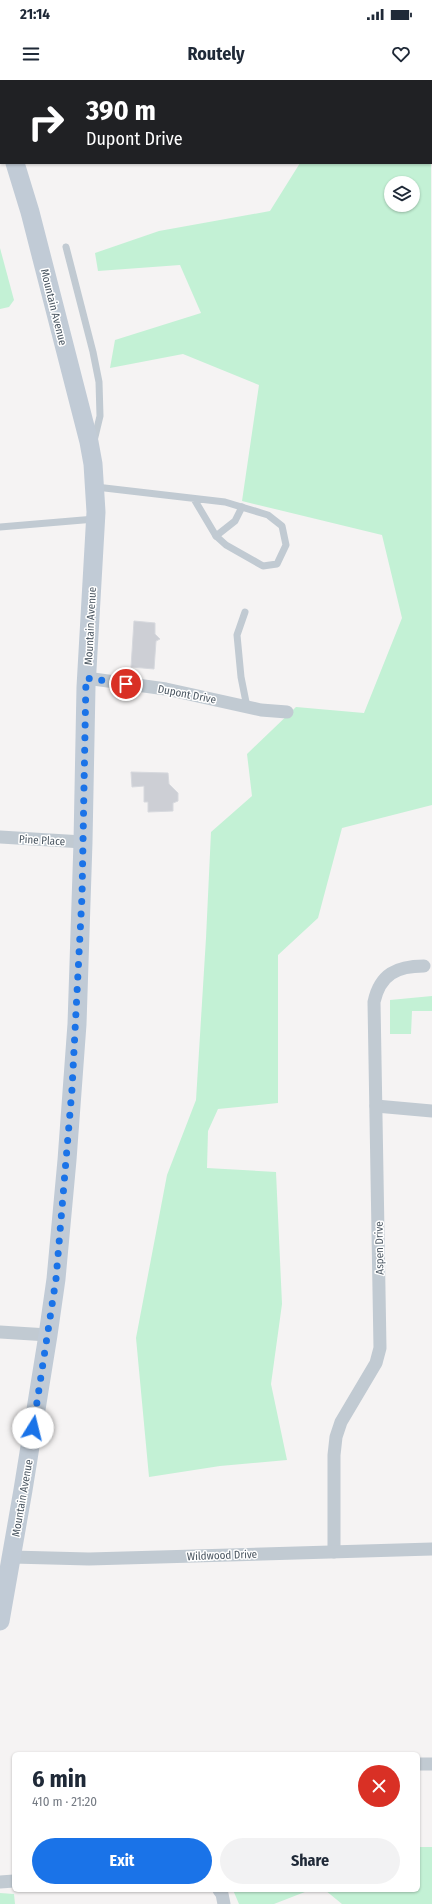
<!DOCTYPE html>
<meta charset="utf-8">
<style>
body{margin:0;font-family:"Fira Sans Condensed",sans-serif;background:#f2f2f3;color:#1f2937;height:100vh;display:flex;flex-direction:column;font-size:15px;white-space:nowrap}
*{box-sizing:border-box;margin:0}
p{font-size:13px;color:#747a83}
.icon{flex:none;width:22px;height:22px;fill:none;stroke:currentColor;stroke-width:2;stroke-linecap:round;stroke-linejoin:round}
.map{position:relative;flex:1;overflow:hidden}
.drawer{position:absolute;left:12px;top:1672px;width:408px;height:140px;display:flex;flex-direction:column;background:#fff;border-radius:6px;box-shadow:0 1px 3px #0004}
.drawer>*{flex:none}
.banner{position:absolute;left:0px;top:0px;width:432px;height:84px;box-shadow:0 1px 3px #0004;background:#202124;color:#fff;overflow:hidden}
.fabs{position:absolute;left:384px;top:96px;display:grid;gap:8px}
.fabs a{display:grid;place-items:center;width:36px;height:36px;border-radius:50%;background:#fff;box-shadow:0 1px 3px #0004;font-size:20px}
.pin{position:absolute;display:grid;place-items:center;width:34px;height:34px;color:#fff;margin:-17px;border:2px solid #fff;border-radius:50%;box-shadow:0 1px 4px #0007}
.me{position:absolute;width:44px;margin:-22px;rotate:9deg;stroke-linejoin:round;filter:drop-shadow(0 0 3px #0008)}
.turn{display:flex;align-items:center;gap:14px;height:84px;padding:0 20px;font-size:18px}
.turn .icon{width:52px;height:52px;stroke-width:2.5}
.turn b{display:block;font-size:28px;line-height:34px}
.round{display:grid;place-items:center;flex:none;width:42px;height:42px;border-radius:21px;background:#f2f2f3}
.summary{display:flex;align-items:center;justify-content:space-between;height:68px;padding:0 20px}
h1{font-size:24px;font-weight:700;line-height:30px}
.action{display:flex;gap:8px;margin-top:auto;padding:8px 20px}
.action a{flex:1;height:46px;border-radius:24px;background:#1a73e8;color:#fff;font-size:16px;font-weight:700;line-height:46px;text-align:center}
.action a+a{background:#f2f2f3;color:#1f2937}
.status{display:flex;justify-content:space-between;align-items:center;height:28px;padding:0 20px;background:#fff;direction:ltr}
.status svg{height:11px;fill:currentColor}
header{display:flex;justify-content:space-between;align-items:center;height:52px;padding:0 20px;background:#fff;font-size:18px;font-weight:700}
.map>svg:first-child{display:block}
.green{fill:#c3f1d5;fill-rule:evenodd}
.building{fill:#cdcfd5;stroke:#d7d9de}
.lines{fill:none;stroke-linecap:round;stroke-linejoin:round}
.lane{stroke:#c1cad2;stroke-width:7}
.street{stroke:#c1cad2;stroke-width:13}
.secondary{stroke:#c1cbd6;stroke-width:19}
.route{stroke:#1a73e8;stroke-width:7;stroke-dasharray:0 12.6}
.labels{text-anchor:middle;stroke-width:3;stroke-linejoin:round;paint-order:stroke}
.street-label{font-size:11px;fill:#4a5661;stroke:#fff}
</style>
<div class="status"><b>21:14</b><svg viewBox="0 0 49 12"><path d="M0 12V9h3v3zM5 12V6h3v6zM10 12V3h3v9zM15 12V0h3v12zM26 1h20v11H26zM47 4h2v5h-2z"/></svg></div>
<header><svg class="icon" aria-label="menu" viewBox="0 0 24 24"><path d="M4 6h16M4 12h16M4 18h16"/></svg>Routely<svg class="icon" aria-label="heart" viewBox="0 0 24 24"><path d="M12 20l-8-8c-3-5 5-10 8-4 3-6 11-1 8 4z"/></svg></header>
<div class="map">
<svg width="432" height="1824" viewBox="0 0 432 1824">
<rect width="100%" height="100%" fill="#f5f3f3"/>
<g class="green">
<polygon points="352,0 432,0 431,69 431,1"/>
<path d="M431,76L432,725L342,748L318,838L278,875V1023L218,1029L208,1051L207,1088L276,1092L282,1224L271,1304L287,1380L220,1386L149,1397L136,1258L167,1095L196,1020L206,858L211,752L252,716L247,674L296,627L364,633L402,538L382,455L242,421L259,305L183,274L110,288L115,260L201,233L180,185L98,191L95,173L159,151L270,131L300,83H431ZM391,103H413V125H391Z"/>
<polygon points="0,168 14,220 9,227 0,229"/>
<polygon points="432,916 432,931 412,931 411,954 390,954 390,920"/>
<polygon points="418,1767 432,1767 432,1824 342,1824 325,1810 418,1810"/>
<polygon points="233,1810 310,1810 274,1824 239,1824"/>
<polygon points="0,1813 14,1814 15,1824 0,1824"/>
</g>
<g class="building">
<polygon points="134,541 155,543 155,554 160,559 156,561 154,589 131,587"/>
<polygon points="131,692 168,693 169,704 178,713 178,721 173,723 173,731 148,732 148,722 144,722 144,706 132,707"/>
</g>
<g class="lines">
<g class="lane">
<polyline points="66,167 93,272 99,302 100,336 94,361"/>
<polyline points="96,407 225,422 268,435 282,446 286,465 277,484 263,486 226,465 216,456 194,419"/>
<polyline points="0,447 95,439"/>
<polyline points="216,456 235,441 242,427"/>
<polyline points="245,532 237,555 241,597 247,627"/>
</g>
<g class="street">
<polyline points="86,598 166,609 261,630 287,632"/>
<polyline points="0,757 83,762"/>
<polyline points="376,1026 432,1031"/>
<polyline points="0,1252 48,1255"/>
<path d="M334,1472V1375L336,1357L341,1342L376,1283L380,1268L374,922C380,894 397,886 424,886"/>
<polyline points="12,1477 89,1479 432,1469"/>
<polyline points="418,1684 432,1684"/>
<polyline points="0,1802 14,1801"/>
<polyline points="219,1810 222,1814 224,1824"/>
</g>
<g class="secondary">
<polyline points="0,40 1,42"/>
<polyline points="0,1541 23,1410 48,1255 56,1199 67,1080 77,944 83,762 86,607 96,432 93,384 89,362 30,132 15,83"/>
</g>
</g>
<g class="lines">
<polyline class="route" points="33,1348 56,1199 72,1009 82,816 86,598 126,604"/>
</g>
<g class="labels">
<g class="street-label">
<text transform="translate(54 227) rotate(76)" y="4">Mountain Avenue</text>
<text transform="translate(90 546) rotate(-87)" y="4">Mountain Avenue</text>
<text transform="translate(187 614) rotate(11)" y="4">Dupont Drive</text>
<text transform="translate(42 760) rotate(3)" y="4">Pine Place</text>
<text transform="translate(379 1168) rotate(-91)" y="4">Aspen Drive</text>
<text transform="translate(22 1418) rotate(-80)" y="4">Mountain Avenue</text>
<text transform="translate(222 1475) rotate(-2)" y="4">Wildwood Drive</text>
</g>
</g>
</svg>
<div class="fabs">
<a><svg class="icon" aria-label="layers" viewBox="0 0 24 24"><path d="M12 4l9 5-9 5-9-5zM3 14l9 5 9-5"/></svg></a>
</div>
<div class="pin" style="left:126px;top:604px;background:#d93025"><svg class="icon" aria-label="arrive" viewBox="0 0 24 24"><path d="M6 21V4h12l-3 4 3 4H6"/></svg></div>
<svg class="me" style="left:33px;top:1348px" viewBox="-20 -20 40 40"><circle r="19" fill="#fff"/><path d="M0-13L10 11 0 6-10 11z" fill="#1a73e8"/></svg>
<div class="banner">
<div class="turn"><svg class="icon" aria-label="right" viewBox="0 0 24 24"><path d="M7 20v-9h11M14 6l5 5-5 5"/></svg><div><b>390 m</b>Dupont Drive</div></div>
</div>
<section class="drawer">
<div class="summary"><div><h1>6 min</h1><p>410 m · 21:20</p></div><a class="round" style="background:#d93025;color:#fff"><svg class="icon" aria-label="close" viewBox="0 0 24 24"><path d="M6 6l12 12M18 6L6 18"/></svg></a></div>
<div class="action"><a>Exit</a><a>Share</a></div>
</section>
</div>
